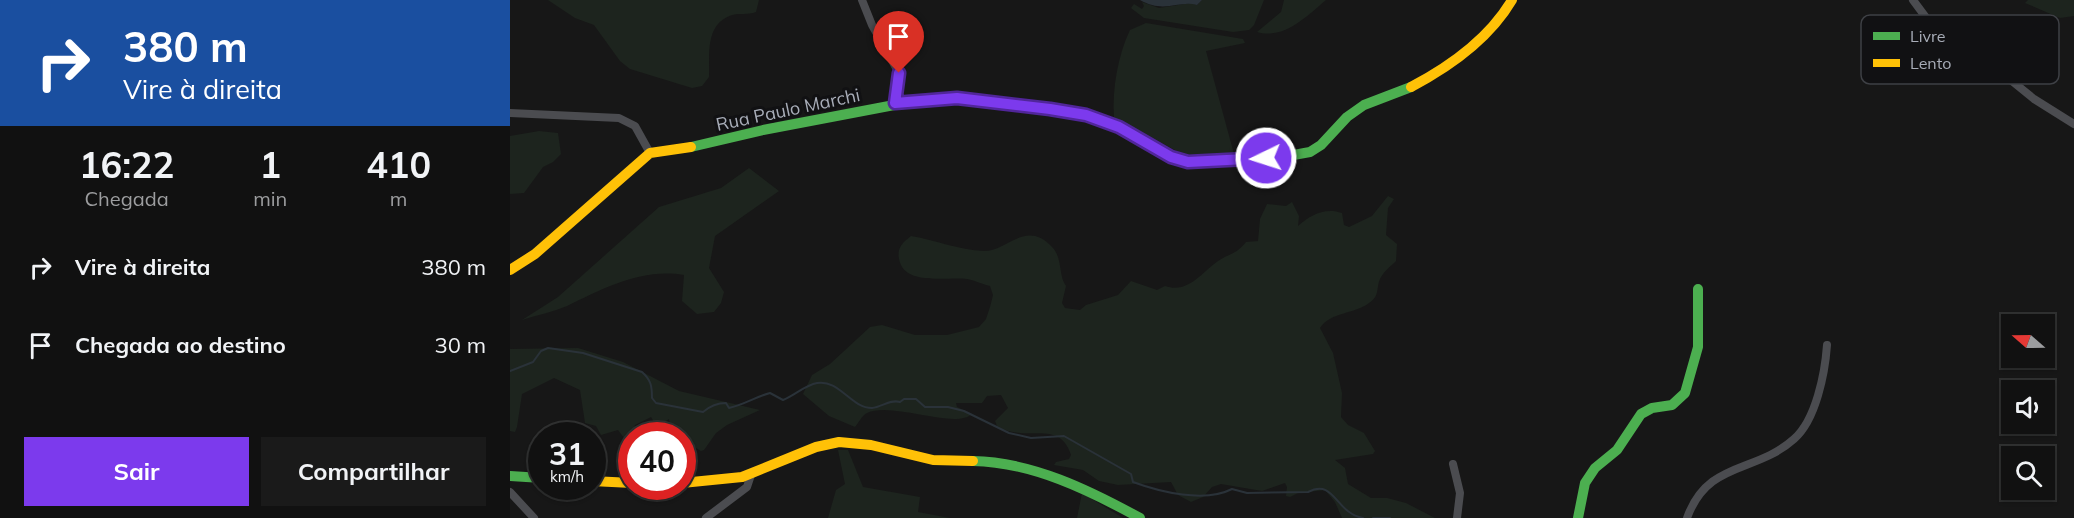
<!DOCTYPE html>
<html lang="pt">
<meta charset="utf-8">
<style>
body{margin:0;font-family:Mulish,sans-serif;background:#1a1a1a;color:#f1f3f6;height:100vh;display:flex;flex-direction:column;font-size:22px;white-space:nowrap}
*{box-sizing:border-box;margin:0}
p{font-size:20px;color:#9c9d9f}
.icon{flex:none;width:33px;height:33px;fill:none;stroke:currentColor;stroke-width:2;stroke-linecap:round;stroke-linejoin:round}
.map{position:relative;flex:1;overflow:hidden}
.details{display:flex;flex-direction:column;background:#111;width:510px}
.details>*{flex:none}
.top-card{background:#1a4fa0;color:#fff;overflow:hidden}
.needle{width:39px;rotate:290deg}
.buttons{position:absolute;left:1491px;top:314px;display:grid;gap:12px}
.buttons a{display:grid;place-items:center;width:54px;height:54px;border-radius:0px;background:#111;box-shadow:0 2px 4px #0004,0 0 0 2px #303131;font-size:30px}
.speed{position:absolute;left:18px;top:422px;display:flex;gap:12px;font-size:30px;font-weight:700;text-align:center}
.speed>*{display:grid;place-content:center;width:78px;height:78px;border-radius:50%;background:#111;box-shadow:0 2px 4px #0004,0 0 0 2px #303131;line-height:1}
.speed small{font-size:15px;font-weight:400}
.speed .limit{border:9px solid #d22;background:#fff;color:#111}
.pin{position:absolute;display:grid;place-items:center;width:51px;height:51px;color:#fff;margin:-62px -26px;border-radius:50% 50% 50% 0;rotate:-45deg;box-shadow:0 0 6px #0007}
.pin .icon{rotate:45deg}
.me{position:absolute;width:66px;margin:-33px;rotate:266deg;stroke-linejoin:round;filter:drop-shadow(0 0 4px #0008)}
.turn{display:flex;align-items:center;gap:21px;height:126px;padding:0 24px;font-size:27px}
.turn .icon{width:78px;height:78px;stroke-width:2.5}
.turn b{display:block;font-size:42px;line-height:51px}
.eta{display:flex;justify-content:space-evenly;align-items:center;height:102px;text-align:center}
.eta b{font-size:36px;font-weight:700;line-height:42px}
.cta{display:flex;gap:12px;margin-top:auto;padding:12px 24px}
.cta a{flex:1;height:69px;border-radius:0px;background:#7c3aed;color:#fff;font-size:24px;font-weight:700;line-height:69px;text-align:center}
.cta a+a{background:#1a1a1a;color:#f1f3f6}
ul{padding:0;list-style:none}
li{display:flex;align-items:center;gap:18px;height:78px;padding:0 24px}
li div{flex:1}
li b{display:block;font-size:22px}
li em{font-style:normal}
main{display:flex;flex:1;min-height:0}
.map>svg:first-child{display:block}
.green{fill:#1d241e}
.water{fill:#2a3239}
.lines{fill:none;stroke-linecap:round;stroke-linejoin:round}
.stream{stroke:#2a3239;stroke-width:2}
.street{stroke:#4b4c50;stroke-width:8}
.fast{stroke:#4caf50;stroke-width:10}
.slow{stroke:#ffc107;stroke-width:10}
.route-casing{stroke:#51269a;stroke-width:15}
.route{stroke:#7c3aed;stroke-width:10}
.labels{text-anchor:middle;stroke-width:6;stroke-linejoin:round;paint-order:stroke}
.street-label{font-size:18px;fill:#a8adb8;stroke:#111113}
.key{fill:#111113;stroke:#3e4045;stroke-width:1.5}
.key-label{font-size:16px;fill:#a8adb8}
</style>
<main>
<section class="details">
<div class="top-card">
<div class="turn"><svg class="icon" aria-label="right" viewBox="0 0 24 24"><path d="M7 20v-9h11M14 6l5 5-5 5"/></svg><div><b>380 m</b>Vire à direita</div></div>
</div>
<div class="eta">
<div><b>16:22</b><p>Chegada</p></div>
<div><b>1</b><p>min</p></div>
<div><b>410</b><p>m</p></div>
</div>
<ul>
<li><svg class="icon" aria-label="right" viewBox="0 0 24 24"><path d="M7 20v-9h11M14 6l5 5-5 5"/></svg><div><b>Vire à direita</b></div><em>380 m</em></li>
<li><svg class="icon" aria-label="arrive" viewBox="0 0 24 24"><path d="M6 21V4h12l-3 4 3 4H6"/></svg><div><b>Chegada ao destino</b></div><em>30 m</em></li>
</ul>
<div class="cta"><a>Sair</a><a>Compartilhar</a></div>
</section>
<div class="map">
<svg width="1564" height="518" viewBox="0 0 1564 518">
<rect width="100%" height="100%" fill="#171717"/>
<g class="green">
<path d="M38,0H249L246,12C238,15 229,13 222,15C194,24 200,56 199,77L192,86L182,88L120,69L110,61L84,25L65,18Z"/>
<polygon points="692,0 754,0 744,25 739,30 723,32 634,18 621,8 624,4 632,9 634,6 632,2 649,8 681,3 687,5"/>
<path d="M774,0H816C797,16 774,40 747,32L771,12Z"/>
<polygon points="1518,0 1564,0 1564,16 1550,18 1515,3"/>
<path d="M636,23L733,39L735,43L696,51L724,154L674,155L604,117C602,89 608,55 620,30Z"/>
<polygon points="29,131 48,133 51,154 43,162 33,167 14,193 0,194 0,136"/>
<path d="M239,168L269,191L205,236L199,268L214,292L211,303L204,312L187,314L172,301L174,275C131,268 95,288 57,306C43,312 27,315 12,320L48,297L149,207L211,188Z"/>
<path d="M878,196L884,199L878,208L876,235L887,244L886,261C881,266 873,272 870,279C866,288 870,296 859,303C845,314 820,312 810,328L823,353L832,393L831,417L838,425L854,433L865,451L863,454L825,460L835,468L838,484L861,498H877L896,503L925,518H832L825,502L815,490L788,493L780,497L776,496L777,487L775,483L752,491L711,484L702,487L693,497L681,502L668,495L661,482L608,485L589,481L573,470L544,465L546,462L559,459L561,455C549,418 517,444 487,426L485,421L498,408L491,395L477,396L472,403H446L447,407L462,414C445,430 382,401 357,413C351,416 349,423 345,427L319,416L293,394L302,375L320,364L360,327L372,325L405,335H437L469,327L476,319L480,307L483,295L480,286C472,284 464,280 457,279C439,276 394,287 389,259C387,248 392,243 401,236C426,240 448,250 474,251C498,251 516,219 542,247C553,258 548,275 556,286L552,303L555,308L570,310L576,305L608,295L621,281L647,290L655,286C680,295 694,268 713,258C723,253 728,252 736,242L748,241L750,219L757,204L776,206L782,202L789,216L788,226C800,215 815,207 832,213L834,225L839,227L862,216Z"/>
<polygon points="68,348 113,362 169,391 250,410 217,425 206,433 194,450 191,451 181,445 185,456 182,457 166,427 160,428 159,419 147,427 141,417 125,425 120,435 114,438 108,430 91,435 86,426 75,423 70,390 44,378 12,394 7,427 5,432 0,431 0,349"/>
<polygon points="328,450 338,450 353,487 410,497 408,512 440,518 318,518 326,490 335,484"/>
<polygon points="572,493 613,518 567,518"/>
</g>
<path class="water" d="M630,0H692L687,5C669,0 654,14 630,0Z"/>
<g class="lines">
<g class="stream">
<path d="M0,371L23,362L31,351L38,348L73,353L132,372C141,380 142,386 142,398L146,403L193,412C200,406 206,403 216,403L219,408C236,404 245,397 260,393L273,400C284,396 295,385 307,383C329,379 341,408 362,408C372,407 380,399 390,402L394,399H406L415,407H438L454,411L499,433L521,438L554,436L621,474L623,482C650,492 695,503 722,489L737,493L798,492C825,478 825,513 853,518"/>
<polyline points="863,518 880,518"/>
</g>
<g class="street">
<polyline points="352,0 362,25 389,73 385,103"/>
<polyline points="1403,0 1423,27 1444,44 1476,60 1524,99 1564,124"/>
<polyline points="0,113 109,118 125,126 140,153"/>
<polyline points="943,464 950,493 947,518"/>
<polyline points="0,492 24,518"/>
<polyline points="196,518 237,487 241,475"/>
<path d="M1177,518C1198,460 1245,474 1284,439C1306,420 1315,373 1317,345"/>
</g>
<g class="fast">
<polyline points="181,147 253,130 421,98 462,99 576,115 609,127 661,157 678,162 778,156 800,152 811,145 837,117 854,105 901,87"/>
<path d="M463,461C522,462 579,490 630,518"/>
<polyline points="0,476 32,478"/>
<polyline points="1068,518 1075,483 1085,468 1107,450 1131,414 1142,408 1162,405 1175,393 1188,347 1188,289"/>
</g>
<g class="slow">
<path d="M901,87C941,66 979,39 1002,0"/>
<polyline points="0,270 25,254 140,153 181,147"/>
<polyline points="82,481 122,483"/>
<polyline points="172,483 232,477 306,447 329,442 361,445 423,460 463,461"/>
</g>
</g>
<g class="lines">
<g class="route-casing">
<polyline id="route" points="389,73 385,103 447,98 540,109 576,115 609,127 661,157 678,162 756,158"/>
</g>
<use href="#route" class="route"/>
</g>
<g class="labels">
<g class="street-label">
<text transform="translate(278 110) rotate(-12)" y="6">Rua Paulo Marchi</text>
</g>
</g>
<rect x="1351" y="15" width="198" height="69" rx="9" class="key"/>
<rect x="1363" y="32" width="27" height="8" fill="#4caf50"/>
<rect x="1363" y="59" width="27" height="8" fill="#ffc107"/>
<g class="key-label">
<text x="1400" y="42">Livre</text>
<text x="1400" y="69">Lento</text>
</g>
</svg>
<div class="buttons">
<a><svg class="needle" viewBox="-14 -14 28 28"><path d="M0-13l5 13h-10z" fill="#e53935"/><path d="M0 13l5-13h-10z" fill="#9c9d9f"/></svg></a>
<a><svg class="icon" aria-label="sound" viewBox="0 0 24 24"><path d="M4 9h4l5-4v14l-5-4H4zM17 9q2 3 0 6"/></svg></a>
<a><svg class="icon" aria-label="search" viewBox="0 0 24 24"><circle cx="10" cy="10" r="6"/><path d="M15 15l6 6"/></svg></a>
</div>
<div class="speed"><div>31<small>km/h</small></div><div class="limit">40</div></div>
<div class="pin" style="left:389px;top:73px;background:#d93025"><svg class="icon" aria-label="arrive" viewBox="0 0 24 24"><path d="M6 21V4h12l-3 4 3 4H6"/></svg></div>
<svg class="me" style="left:756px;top:158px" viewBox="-20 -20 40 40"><circle r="17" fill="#7c3aed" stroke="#fff" stroke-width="3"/><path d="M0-11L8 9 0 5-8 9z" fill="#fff"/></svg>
</div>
</main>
